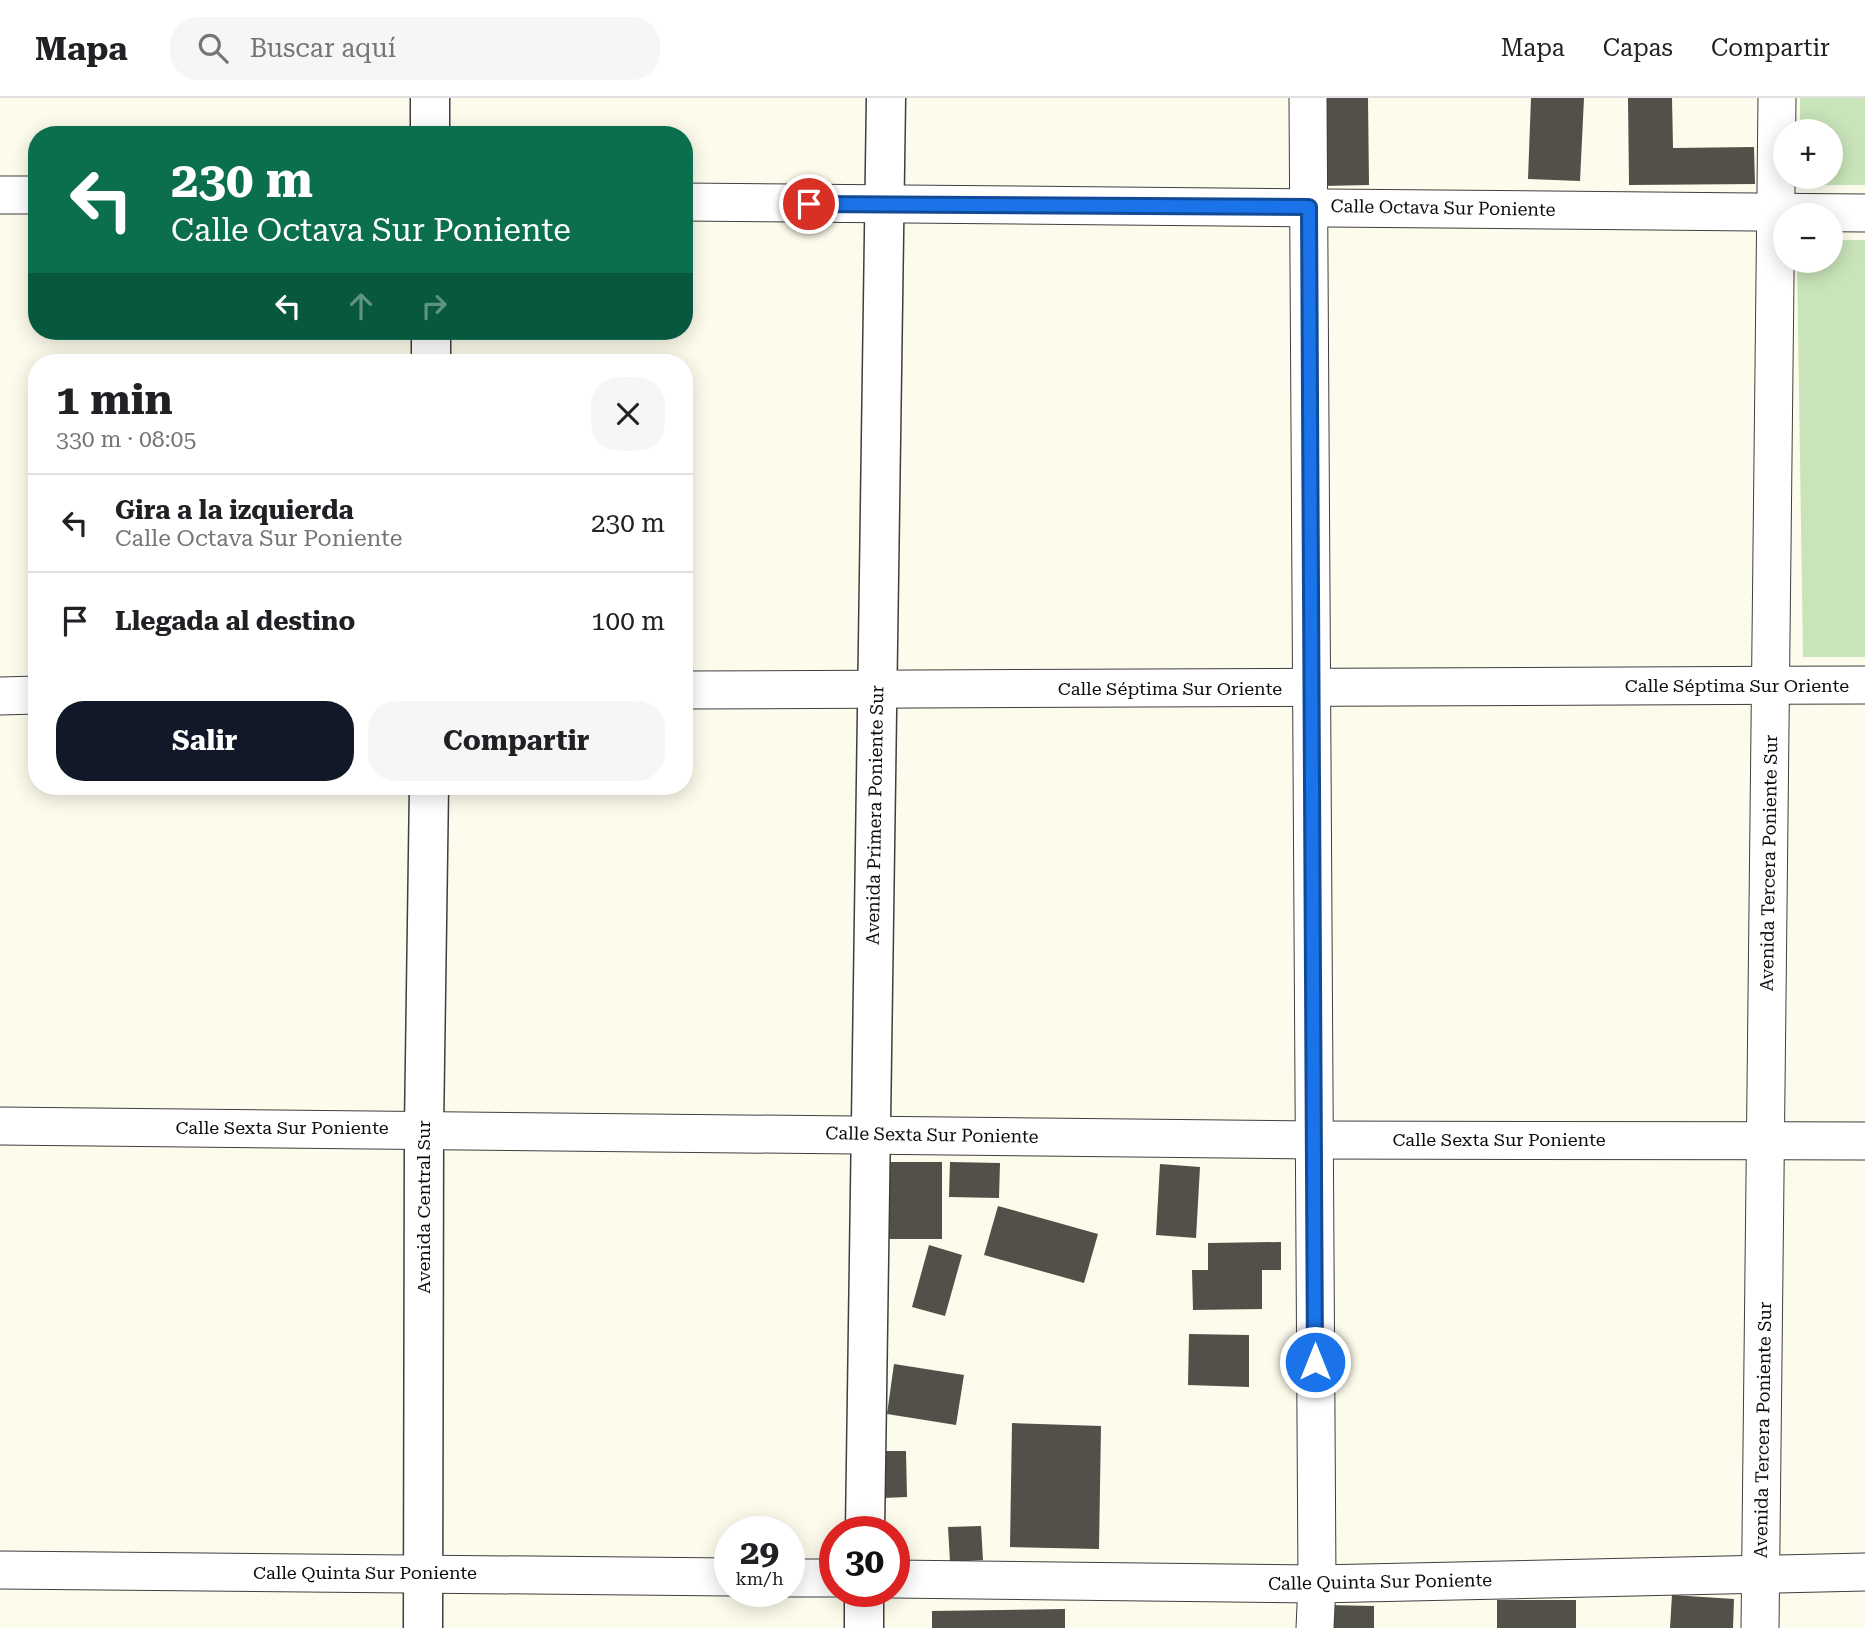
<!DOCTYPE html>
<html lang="es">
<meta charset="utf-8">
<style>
body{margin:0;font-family:"Roboto Serif",serif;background:#f6f6f6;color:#202124;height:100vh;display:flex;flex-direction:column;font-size:26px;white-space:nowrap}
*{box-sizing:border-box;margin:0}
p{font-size:23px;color:#757577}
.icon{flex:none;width:38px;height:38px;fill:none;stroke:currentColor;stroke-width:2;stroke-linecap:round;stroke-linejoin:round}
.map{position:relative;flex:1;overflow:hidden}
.panel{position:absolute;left:28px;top:256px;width:665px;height:441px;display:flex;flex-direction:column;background:#fff;border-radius:28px;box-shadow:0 4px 18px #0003}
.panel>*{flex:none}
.top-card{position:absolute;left:28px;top:28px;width:665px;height:214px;border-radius:28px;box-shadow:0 4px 18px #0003;background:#0b6e4f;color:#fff;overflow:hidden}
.buttons{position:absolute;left:1773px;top:21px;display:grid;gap:14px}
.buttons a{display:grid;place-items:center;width:70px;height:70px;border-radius:50%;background:#fff;box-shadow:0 4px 18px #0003;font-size:35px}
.speed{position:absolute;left:714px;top:1418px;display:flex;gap:14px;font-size:35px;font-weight:700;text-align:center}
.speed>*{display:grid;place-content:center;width:91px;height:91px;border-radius:50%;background:#fff;box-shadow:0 4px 18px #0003;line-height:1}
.speed small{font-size:18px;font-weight:400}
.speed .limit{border:10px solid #d22;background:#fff;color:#111}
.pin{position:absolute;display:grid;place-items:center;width:60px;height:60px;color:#fff;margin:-30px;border:4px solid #fff;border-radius:50%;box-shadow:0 2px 7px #0007}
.me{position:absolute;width:77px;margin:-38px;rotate:0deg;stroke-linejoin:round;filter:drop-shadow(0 0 5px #0008)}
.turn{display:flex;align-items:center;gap:24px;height:147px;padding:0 28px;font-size:32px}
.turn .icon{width:91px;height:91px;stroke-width:2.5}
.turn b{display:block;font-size:49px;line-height:60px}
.lanes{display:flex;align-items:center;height:66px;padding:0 28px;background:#0003;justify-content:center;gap:35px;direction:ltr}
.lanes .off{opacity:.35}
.round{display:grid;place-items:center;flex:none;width:74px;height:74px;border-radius:28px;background:#f6f6f6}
.overview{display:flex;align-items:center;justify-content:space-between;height:119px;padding:0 28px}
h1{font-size:42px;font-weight:700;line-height:52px}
.cta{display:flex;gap:14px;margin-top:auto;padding:14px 28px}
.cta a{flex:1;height:80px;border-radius:28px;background:#111827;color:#fff;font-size:28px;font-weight:700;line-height:80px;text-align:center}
.cta a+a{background:#f6f6f6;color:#202124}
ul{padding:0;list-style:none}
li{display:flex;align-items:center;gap:21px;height:98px;padding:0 28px;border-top:2px solid #e0e0e0}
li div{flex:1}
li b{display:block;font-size:26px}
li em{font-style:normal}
header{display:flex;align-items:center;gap:42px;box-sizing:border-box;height:98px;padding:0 35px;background:#fff;border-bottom:2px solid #e0e0e0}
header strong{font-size:33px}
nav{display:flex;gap:38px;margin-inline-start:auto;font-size:24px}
.search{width:490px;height:63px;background:#f6f6f6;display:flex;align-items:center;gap:18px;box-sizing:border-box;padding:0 24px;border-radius:28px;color:#757577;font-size:26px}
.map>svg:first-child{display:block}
.green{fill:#c9e4b9}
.building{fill:#534f49}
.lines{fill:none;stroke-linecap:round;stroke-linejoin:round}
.minor-casing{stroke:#3f3f3f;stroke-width:39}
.tertiary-casing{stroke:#3f3f3f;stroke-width:41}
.minor{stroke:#fff;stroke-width:37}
.tertiary{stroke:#fff;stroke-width:38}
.route-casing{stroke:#114b97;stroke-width:18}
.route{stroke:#1a73e8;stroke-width:12}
.labels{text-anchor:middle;stroke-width:7;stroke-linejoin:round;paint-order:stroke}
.street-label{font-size:18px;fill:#0c0c0c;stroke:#fff}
</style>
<header>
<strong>Mapa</strong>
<div class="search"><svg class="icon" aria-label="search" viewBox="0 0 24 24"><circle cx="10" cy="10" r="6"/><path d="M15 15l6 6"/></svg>Buscar aquí</div>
<nav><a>Mapa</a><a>Capas</a><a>Compartir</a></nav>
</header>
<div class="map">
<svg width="1865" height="1530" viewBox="0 0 1865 1530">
<rect width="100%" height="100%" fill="#fdfcec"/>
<g class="green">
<polygon points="1800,0 1865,0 1865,87 1801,87 1800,79 1830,79 1830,33 1800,33"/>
<polygon points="1831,142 1865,142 1865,559 1803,559 1797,163 1830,163"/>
</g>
<g class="building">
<polygon points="1322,0 1368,0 1369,87 1323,88"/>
<polygon points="1531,0 1584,0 1580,83 1528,81"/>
<polygon points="1628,0 1672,0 1673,50 1754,49 1755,86 1629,87"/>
<polygon points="886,1064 942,1064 942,1141 887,1141"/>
<polygon points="950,1064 1000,1065 999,1100 949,1099"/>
<polygon points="1160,1066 1200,1069 1196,1140 1156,1137"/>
<polygon points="998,1108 1098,1136 1084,1185 984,1157"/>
<polygon points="1281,1144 1281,1172 1262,1172 1262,1211 1193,1212 1192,1172 1208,1172 1208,1145"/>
<polygon points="929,1147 962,1157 945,1218 912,1209"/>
<polygon points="1189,1236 1249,1237 1249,1289 1188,1287"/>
<polygon points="894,1266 964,1277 956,1327 887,1316"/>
<polygon points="1012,1325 1101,1328 1099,1451 1010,1449"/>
<polygon points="882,1353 906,1353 907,1399 883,1400"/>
<polygon points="981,1428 983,1462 950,1464 948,1429"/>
<polygon points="1672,1497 1734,1501 1733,1530 1670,1530"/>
<rect x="1497" y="1502" width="79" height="28"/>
<polygon points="1326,1507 1374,1508 1374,1530 1326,1530"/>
<polygon points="1065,1511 1065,1530 932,1530 932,1513"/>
</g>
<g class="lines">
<g class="minor-casing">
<g id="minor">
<polyline points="1308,0 1317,1486 1315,1530"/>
<polyline points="0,97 37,97"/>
<polyline points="684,104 1865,115"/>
<polyline points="684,592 1865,587"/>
<polyline points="0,598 37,597"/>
<polyline points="0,1028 1314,1042 1865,1043"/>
<polyline points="0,1472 730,1479"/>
<polyline points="789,1480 835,1480"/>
<polyline points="894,1481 1317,1486 1865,1474"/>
<polyline points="1760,1530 1777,0"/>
</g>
</g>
<g class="tertiary-casing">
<g id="tertiary">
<polyline points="430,0 430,37"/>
<polyline points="431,233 431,264"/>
<polyline points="865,1433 886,0"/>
<polyline points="864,1493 864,1530"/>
<polyline points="423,1530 424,1031 429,688"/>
</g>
</g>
<use href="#minor" class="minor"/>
<use href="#tertiary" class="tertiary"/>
</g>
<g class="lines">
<g class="route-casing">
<polyline id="route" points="809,106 1309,109 1315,1264"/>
</g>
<use href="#route" class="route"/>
</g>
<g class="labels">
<g class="street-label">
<text transform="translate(1443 110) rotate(1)" y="6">Calle Octava Sur Poniente</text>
<text x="1737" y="594">Calle Séptima Sur Oriente</text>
<text x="1170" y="597">Calle Séptima Sur Oriente</text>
<text transform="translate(875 717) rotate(-89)" y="6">Avenida Primera Poniente Sur</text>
<text transform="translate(1769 765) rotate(-89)" y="6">Avenida Tercera Poniente Sur</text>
<text x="282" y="1036">Calle Sexta Sur Poniente</text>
<text transform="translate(932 1037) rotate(1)" y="6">Calle Sexta Sur Poniente</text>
<text x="1499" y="1048">Calle Sexta Sur Poniente</text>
<text transform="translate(424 1109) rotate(-90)" y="6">Avenida Central Sur</text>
<text transform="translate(1763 1332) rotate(-89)" y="6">Avenida Tercera Poniente Sur</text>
<text x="365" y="1481">Calle Quinta Sur Poniente</text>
<text transform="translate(1380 1484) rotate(-1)" y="6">Calle Quinta Sur Poniente</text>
</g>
</g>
</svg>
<div class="buttons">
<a>+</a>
<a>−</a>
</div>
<div class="speed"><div>29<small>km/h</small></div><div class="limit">30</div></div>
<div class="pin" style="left:809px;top:106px;background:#d93025"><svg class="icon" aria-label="arrive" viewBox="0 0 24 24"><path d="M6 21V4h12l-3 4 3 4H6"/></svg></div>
<svg class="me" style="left:1315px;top:1264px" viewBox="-20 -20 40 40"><circle r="17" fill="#1a73e8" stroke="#fff" stroke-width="3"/><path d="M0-11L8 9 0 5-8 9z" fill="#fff"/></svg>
<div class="top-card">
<div class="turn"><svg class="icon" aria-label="left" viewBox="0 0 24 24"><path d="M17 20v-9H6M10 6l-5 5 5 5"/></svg><div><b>230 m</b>Calle Octava Sur Poniente</div></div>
<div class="lanes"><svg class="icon" aria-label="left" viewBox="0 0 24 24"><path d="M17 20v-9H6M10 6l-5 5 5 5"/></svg><svg class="icon off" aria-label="ahead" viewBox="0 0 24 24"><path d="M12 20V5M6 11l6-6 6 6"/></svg><svg class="icon off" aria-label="right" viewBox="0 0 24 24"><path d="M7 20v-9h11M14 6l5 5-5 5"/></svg></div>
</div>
<section class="panel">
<div class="overview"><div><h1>1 min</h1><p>330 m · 08:05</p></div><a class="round"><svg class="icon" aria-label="close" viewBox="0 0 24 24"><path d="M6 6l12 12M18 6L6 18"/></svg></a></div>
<ul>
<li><svg class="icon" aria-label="left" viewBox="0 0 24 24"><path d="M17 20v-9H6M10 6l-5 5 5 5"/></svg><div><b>Gira a la izquierda</b><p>Calle Octava Sur Poniente</p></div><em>230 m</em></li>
<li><svg class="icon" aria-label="arrive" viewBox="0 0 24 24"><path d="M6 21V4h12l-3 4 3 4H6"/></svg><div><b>Llegada al destino</b></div><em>100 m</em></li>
</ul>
<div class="cta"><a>Salir</a><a>Compartir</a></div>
</section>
</div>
